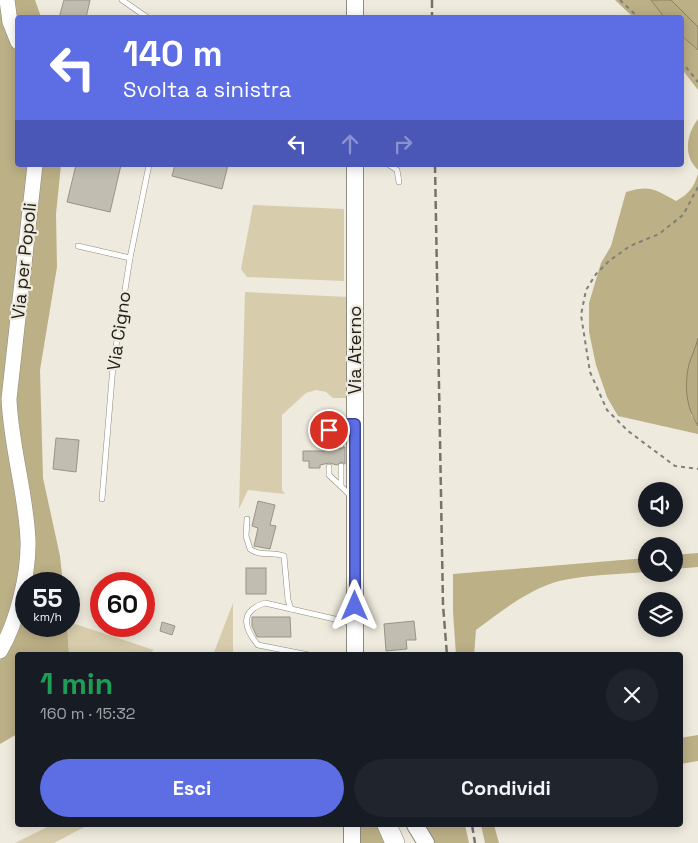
<!DOCTYPE html>
<html lang="it">
<meta charset="utf-8">
<style>
body{margin:0;font-family:"Space Grotesk",sans-serif;background:#20242c;color:#f1f3f6;height:100vh;display:flex;flex-direction:column;font-size:19px;white-space:nowrap}
*{box-sizing:border-box;margin:0}
p{font-size:16px;color:#9ea1a6}
.icon{flex:none;width:28px;height:28px;fill:none;stroke:currentColor;stroke-width:2;stroke-linecap:round;stroke-linejoin:round}
.map{position:relative;flex:1;overflow:hidden}
.details{position:absolute;left:15px;top:652px;width:668px;height:175px;display:flex;flex-direction:column;background:#171b24;border-radius:5px;box-shadow:0 2px 12px #0003}
.details>*{flex:none}
.hud{position:absolute;left:15px;top:15px;width:669px;height:152px;border-radius:5px;box-shadow:0 2px 12px #0003;background:#5d6de4;color:#fff;overflow:hidden}
.fabs{position:absolute;left:638px;top:482px;display:grid;gap:10px}
.fabs a{display:grid;place-items:center;width:45px;height:45px;border-radius:50%;background:#171b24;box-shadow:0 2px 12px #0003;font-size:25px}
.speed{position:absolute;left:15px;top:572px;display:flex;gap:10px;font-size:25px;font-weight:700;text-align:center}
.speed>*{display:grid;place-content:center;width:65px;height:65px;border-radius:50%;background:#171b24;box-shadow:0 2px 12px #0003;line-height:1}
.speed small{font-size:12px;font-weight:400}
.speed .limit{border:8px solid #d22;background:#fff;color:#111}
.pin{position:absolute;display:grid;place-items:center;width:42px;height:42px;color:#fff;margin:-21px;border:2px solid #fff;border-radius:50%;box-shadow:0 1px 5px #0007}
.me{position:absolute;width:55px;margin:-28px;rotate:0deg;stroke-linejoin:round;filter:drop-shadow(0 0 4px #0008)}
.turn{display:flex;align-items:center;gap:18px;height:105px;padding:0 25px;font-size:22px}
.turn .icon{width:65px;height:65px;stroke-width:2.5}
.turn b{display:block;font-size:35px;line-height:42px}
.lanes{display:flex;align-items:center;height:48px;padding:0 25px;background:#0003;justify-content:center;gap:25px;direction:ltr}
.lanes .off{opacity:.35}
.round{display:grid;place-items:center;flex:none;width:52px;height:52px;border-radius:26px;background:#20242c}
.summary{display:flex;align-items:center;justify-content:space-between;height:85px;padding:0 25px}
h1{font-size:30px;font-weight:700;line-height:38px;color:#1e9e55}
.button{display:flex;gap:10px;margin-top:auto;padding:10px 25px}
.button a{flex:1;height:58px;border-radius:30px;background:#5d6de4;color:#fff;font-size:20px;font-weight:700;line-height:58px;text-align:center}
.button a+a{background:#20242c;color:#f1f3f6}
.map>svg:first-child{display:block}
.green{fill:#d7cdac}
.forest{fill:#bcb087}
.water{fill:#b7ab82;stroke:#8a8163}
.building{fill:#c1bdb1;stroke:#979488}
.lines{fill:none;stroke-linecap:round;stroke-linejoin:round}
.lane-casing{stroke:#8e8b7f;stroke-width:6}
.secondary-casing{stroke:#8e8b7f;stroke-width:16}
.primary-casing{stroke:#8e8b7f;stroke-width:18}
.highway-casing{stroke:#8e8b7f;stroke-width:20}
.path{stroke:#827f77;stroke-width:2;stroke-dasharray:4 4;stroke-linecap:butt}
.lane{stroke:#fff;stroke-width:5}
.secondary{stroke:#fff;stroke-width:15}
.primary{stroke:#fff;stroke-width:16}
.highway{stroke:#fff;stroke-width:19}
.rail{stroke:#76736b;stroke-width:2.5;stroke-dasharray:8 4;stroke-linecap:butt}
.route-casing{stroke:#3c4794;stroke-width:12}
.route{stroke:#5d6de4;stroke-width:9}
.labels{text-anchor:middle;stroke-width:4.5;stroke-linejoin:round;paint-order:stroke}
.street-label{font-size:18px;fill:#22201b;stroke:#eeeadd}
</style>
<div class="map">
<svg width="698" height="843" viewBox="0 0 698 843">
<rect width="100%" height="100%" fill="#eeeadd"/>
<g class="green">
<polygon points="253,205 344,209 344,281 247,277 241,269"/>
<polygon points="245,292 348,297 348,398 333,398 326,392 316,390 306,393 282,415 282,490 285,494 248,490 239,509"/>
<polygon points="233,603 233,655 213,655"/>
<polygon points="69,622 154,650 147,655 69,655 67,626 69,626"/>
<polygon points="51,825 88,825 54,843 15,843"/>
</g>
<g class="forest">
<polygon points="0,0 8,34 17,52 18,165 30,165 12,323 23,541 16,594 0,641"/>
<polygon points="12,0 35,0 41,17 18,18 17,31"/>
<polygon points="615,0 651,0 664,17 633,17"/>
<polygon points="671,0 698,0 698,27"/>
<polygon points="681,35 698,50 698,90 681,68"/>
<path d="M698,119V170C683,156 686,135 698,119Z"/>
<polygon points="40,165 61,165 56,214 57,267 40,370 43,478 60,556 63,584 27,584 14,399"/>
<path d="M698,174V338L691,415L698,426V434L618,416L607,397L596,365L589,332V303L601,263L611,246L626,192C650,185 654,189 676,201C689,194 694,187 698,174Z"/>
<polygon points="698,553 698,567 674,569 674,555"/>
<path d="M646,558V572C618,574 587,575 559,581C529,589 500,612 476,630L474,655H456L453,612V574Z"/>
<polygon points="26,590 26,626 67,626 69,655 18,655 17,734 0,744 0,660 7,649"/>
<polygon points="698,735 698,761 680,764 680,738"/>
<polygon points="359,825 381,825 389,843 359,843"/>
<polygon points="418,825 465,825 469,843 429,843"/>
<polygon points="481,825 494,825 499,843 485,843"/>
</g>
<g class="water">
<polygon points="651,0 671,0 698,27 698,50 681,35 681,18 664,17"/>
<path d="M698,338V426C686,407 684,386 689,364C692,355 696,347 698,338Z"/>
</g>
<g class="building">
<polygon points="64,0 90,0 86,18 59,18"/>
<polygon points="76,165 121,165 110,212 67,202"/>
<polygon points="175,165 228,165 222,189 172,176"/>
<polygon points="56,438 79,440 76,472 53,469"/>
<polygon points="325,446 329,449 333,446 341,449 345,447 345,464 341,462 337,465 329,463 320,465 320,468 309,468 309,461 303,461 303,451 325,451"/>
<polygon points="258,501 275,505 270,525 276,526 270,549 254,546 258,528 252,526"/>
<rect x="246" y="568" width="20" height="26"/>
<polygon points="252,617 290,617 291,637 257,637 252,626"/>
<polygon points="414,621 416,640 406,640 407,649 386,651 384,624"/>
<polygon points="162,622 175,626 172,635 160,631"/>
</g>
<g class="lines">
<g class="lane-casing">
<g id="lane">
<polyline points="122,0 148,18"/>
<polyline points="389,165 397,170 399,182"/>
<polyline points="78,246 130,258"/>
<polyline points="341,424 341,445"/>
<polyline points="329,445 329,430 341,424 352,424"/>
<polyline points="329,467 329,475 351,496"/>
<polyline points="341,486 341,466"/>
<polyline points="102,499 113,366 130,258 149,165"/>
<path d="M247,519L246,536L250,549C261,557 272,551 284,556L288,600L291,609"/>
<path d="M309,655L258,645C243,627 240,611 265,603L352,623"/>
</g>
</g>
<g class="secondary-casing">
<g id="secondary">
<polyline points="7,0 10,22 18,42"/>
<path d="M0,651C17,623 29,573 28,540C26,493 11,447 9,399L35,165"/>
</g>
</g>
<g class="primary-casing">
<g id="primary">
<polyline points="355,0 355,18"/>
<polyline points="355,165 355,655"/>
<polyline points="415,825 426,843"/>
<polyline points="352,843 352,825"/>
</g>
</g>
<g class="highway-casing">
<polyline id="highway" points="387,825 395,843"/>
</g>
<g class="path">
<polyline points="620,0 639,18"/>
<polyline points="681,61 698,82"/>
<polyline points="698,187 683,215 659,234 630,246 609,261 596,274 586,290 581,315 590,372 607,410 628,431 675,466 698,469"/>
</g>
<use href="#lane" class="lane"/>
<use href="#secondary" class="secondary"/>
<use href="#primary" class="primary"/>
<use href="#highway" class="highway"/>
<g class="rail">
<polyline points="432,0 432,18"/>
<polyline points="435,165 443,605 447,655"/>
<polyline points="472,825 475,843"/>
</g>
</g>
<g class="lines">
<g class="route-casing">
<polyline id="route" points="329,430 341,424 355,424 355,606"/>
</g>
<use href="#route" class="route"/>
</g>
<g class="labels">
<g class="street-label">
<text transform="translate(24 261) rotate(-84)" y="6">Via per Popoli</text>
<text transform="translate(119 331) rotate(-82)" y="6">Via Cigno</text>
<text transform="translate(355 350) rotate(-90)" y="6">Via Aterno</text>
</g>
</g>
</svg>
<div class="fabs">
<a><svg class="icon" aria-label="sound" viewBox="0 0 24 24"><path d="M4 9h4l5-4v14l-5-4H4zM17 9q2 3 0 6"/></svg></a>
<a><svg class="icon" aria-label="search" viewBox="0 0 24 24"><circle cx="10" cy="10" r="6"/><path d="M15 15l6 6"/></svg></a>
<a><svg class="icon" aria-label="layers" viewBox="0 0 24 24"><path d="M12 4l9 5-9 5-9-5zM3 14l9 5 9-5"/></svg></a>
</div>
<div class="speed"><div>55<small>km/h</small></div><div class="limit">60</div></div>
<div class="pin" style="left:329px;top:430px;background:#d93025"><svg class="icon" aria-label="arrive" viewBox="0 0 24 24"><path d="M6 21V4h12l-3 4 3 4H6"/></svg></div>
<svg class="me" style="left:355px;top:606px" viewBox="-20 -20 40 40"><path d="M0-17L14 15 0 8-14 15z" fill="#5d6de4" stroke="#fff" stroke-width="4"/></svg>
<div class="hud">
<div class="turn"><svg class="icon" aria-label="left" viewBox="0 0 24 24"><path d="M17 20v-9H6M10 6l-5 5 5 5"/></svg><div><b>140 m</b>Svolta a sinistra</div></div>
<div class="lanes"><svg class="icon" aria-label="left" viewBox="0 0 24 24"><path d="M17 20v-9H6M10 6l-5 5 5 5"/></svg><svg class="icon off" aria-label="ahead" viewBox="0 0 24 24"><path d="M12 20V5M6 11l6-6 6 6"/></svg><svg class="icon off" aria-label="right" viewBox="0 0 24 24"><path d="M7 20v-9h11M14 6l5 5-5 5"/></svg></div>
</div>
<section class="details">
<div class="summary"><div><h1>1 min</h1><p>160 m · 15:32</p></div><a class="round"><svg class="icon" aria-label="close" viewBox="0 0 24 24"><path d="M6 6l12 12M18 6L6 18"/></svg></a></div>
<div class="button"><a>Esci</a><a>Condividi</a></div>
</section>
</div>
